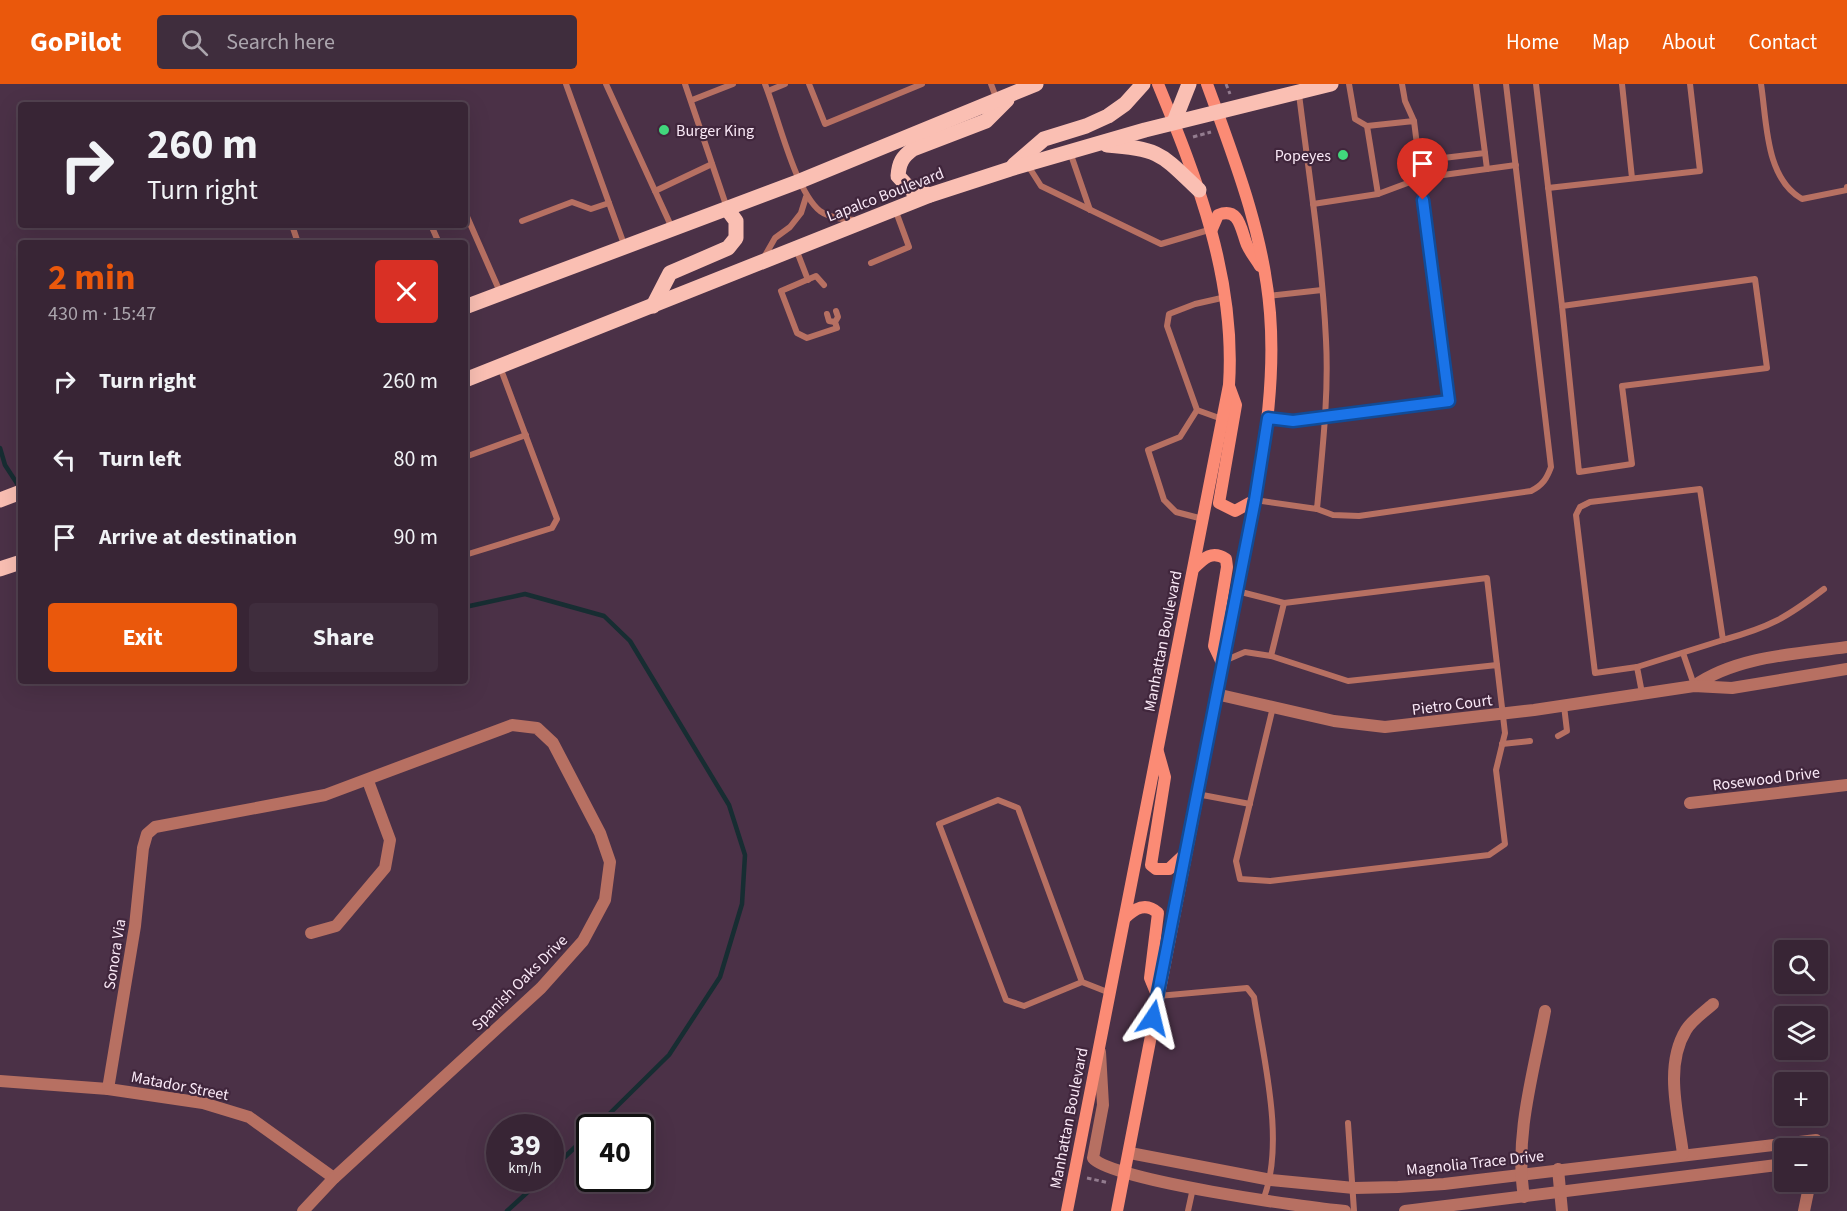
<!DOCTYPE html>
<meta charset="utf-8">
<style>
body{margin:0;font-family:"Source Sans 3",sans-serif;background:#3f2d3d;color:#f1f3f6;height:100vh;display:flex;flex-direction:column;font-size:22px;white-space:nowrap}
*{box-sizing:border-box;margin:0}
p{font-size:20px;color:#aba5ad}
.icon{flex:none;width:33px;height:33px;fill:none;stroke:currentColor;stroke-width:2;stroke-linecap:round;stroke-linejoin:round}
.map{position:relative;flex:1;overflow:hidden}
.details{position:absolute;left:18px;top:156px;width:450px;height:444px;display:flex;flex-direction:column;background:#382535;border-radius:6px;box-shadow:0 6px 24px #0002,0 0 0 2px #524250}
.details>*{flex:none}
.banner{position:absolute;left:18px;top:18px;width:450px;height:126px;border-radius:6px;box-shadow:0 6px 24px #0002,0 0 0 2px #524250;background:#382535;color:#f1f3f6;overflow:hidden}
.buttons{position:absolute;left:1774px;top:856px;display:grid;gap:12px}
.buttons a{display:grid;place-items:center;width:54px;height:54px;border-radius:6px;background:#382535;box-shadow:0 6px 24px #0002,0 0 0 2px #524250;font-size:30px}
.speed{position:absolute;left:486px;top:1030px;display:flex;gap:12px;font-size:30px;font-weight:700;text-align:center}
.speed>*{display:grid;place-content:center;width:78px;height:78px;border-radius:50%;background:#382535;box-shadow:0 6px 24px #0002,0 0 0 2px #524250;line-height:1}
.speed small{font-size:15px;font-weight:400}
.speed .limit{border:3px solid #111;border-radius:9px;background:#fff;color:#111}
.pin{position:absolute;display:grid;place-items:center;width:51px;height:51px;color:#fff;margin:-62px -26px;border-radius:50% 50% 50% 0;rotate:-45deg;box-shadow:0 0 6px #0007}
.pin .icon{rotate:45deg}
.me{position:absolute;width:66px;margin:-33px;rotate:10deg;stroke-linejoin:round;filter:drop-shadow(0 0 4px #0008)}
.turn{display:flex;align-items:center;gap:21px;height:126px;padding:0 30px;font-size:27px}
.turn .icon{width:78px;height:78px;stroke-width:2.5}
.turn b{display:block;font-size:42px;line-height:51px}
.round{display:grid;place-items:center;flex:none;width:63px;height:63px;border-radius:6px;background:#3f2d3d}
.headline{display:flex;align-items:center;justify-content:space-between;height:102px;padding:0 30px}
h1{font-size:36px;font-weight:700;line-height:45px;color:#ea580c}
.cta{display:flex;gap:12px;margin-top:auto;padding:12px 30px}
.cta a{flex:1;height:69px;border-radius:6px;background:#ea580c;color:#fff;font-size:24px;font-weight:700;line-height:69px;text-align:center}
.cta a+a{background:#3f2d3d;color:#f1f3f6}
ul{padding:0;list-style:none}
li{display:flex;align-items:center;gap:18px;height:78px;padding:0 30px}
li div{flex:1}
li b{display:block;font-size:22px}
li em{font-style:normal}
header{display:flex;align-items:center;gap:36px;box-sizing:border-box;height:84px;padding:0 30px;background:#ea580c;color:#fff}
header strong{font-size:28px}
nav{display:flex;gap:33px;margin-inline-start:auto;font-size:21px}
.search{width:420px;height:54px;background:#3f2d3d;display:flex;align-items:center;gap:15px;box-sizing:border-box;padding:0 21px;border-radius:6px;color:#aba5ad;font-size:22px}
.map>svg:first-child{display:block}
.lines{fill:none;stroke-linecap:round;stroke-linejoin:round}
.stream{stroke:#172d32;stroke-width:4.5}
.path{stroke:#937c8f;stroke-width:3;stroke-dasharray:4.5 3;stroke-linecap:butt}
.lane{stroke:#b77062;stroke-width:6}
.street{stroke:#b77062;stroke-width:12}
.secondary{stroke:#fb8b75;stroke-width:12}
.primary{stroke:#fabfb3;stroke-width:15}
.route-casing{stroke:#114b97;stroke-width:15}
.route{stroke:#1a73e8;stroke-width:10}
.poi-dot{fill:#41d77c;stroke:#40263c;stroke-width:2}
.labels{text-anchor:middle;stroke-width:4.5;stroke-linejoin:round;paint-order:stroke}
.poi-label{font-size:16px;fill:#fae9f7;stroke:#40263c;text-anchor:start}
.street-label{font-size:16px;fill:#fae9f7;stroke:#40263c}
</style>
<header>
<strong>GoPilot</strong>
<div class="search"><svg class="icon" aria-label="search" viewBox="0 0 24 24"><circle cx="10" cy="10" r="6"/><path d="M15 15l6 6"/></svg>Search here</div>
<nav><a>Home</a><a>Map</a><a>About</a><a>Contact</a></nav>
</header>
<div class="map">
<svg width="1847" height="1127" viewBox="0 0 1847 1127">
<rect width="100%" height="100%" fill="#4b3147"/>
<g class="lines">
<g class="stream">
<polyline points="0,364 5,381 20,404"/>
<polyline points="465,523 525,510 604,532 630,557 729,721 745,771 742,820 720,893 669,971 595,1044"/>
<polyline points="202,597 204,597"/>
<polyline points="550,1087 590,1049"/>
<polyline points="507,1127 542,1095"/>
</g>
<g class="path">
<polyline points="1226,0 1230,10"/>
<polyline points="1193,53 1211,48"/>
<polyline points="1087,1094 1109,1099"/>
</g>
<g class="lane">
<polyline points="566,0 609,119"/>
<polyline points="606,0 672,144"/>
<polyline points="685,0 727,124"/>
<path d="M765,0C778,32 795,107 820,127C830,134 843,135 855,136"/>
<polyline points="809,0 825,40 922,0"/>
<polyline points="991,0 997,16"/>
<polyline points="1349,0 1355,35 1367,42"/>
<polyline points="1402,0 1405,17 1414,37"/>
<polyline points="1536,0 1562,222"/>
<polyline points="1622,0 1632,94"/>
<path d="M1761,0C1767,38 1765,94 1802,115L1847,106V103"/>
<polyline points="768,7 785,0"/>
<polyline points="692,16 733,0"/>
<polyline points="1070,68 1090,126"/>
<polyline points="1485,69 1487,85"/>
<polyline points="1418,77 1485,69 1476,0"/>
<polyline points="1027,80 1041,102 1161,160 1212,145"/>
<polyline points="1548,104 1700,87 1690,0"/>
<polyline points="655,107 712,80"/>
<polyline points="1313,120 1378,110 1421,94 1516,81"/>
<polyline points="465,128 500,208"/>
<polyline points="522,137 572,118 591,125 609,119 625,163"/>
<polyline points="292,141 298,159"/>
<polyline points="431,141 439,159"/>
<polyline points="796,165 808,196"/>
<polyline points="763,175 775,154 790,143 801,129 806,113"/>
<polyline points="871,179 909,163 895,125"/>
<polygon points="1755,195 1767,284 1622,302 1632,380 1579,388 1562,222"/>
<polyline points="824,201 816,192 781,207 797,249 807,254 837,244 835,238 838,233 836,227"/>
<polyline points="1268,212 1322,206"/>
<polyline points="827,230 829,237 835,238"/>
<polyline points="1197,326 1180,353 1148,366 1164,416 1176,428 1203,435"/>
<polyline points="1267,334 1293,337 1449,317 1414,37 1367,42 1378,110"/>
<polyline points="1222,335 1197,326 1167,242 1169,230 1195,220 1226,213"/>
<polyline points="465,373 526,351"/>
<path d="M1255,416L1317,425C1322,369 1329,312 1326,256C1322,173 1309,92 1299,10"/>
<path d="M1317,425L1333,431L1359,432L1531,407C1543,401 1547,394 1551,383L1506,0"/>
<polyline points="465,471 552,444 557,435 500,283"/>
<polyline points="1284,519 1487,494 1497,581"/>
<polyline points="1683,569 1694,601"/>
<polyline points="1271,572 1348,597 1497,581 1505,649 1496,686 1505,760 1489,771 1270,797 1240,795 1236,777 1273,623"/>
<polyline points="1224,577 1245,568 1271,572 1284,519 1237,507"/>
<polyline points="1637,583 1723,556"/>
<path d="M1642,609L1637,583L1595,589L1576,431L1580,423L1590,418L1700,405L1723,556C1770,543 1786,534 1824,505"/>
<polyline points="1558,652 1567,647 1564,622"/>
<polyline points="1502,660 1530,657"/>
<polyline points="1197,710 1250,720"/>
<polyline points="1082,898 1018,724 998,716 939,740 1006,916 1024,922 1082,898 1110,909"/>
<path d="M1158,912L1247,904L1254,913C1263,973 1286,1059 1263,1116"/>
<polyline points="1348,1039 1354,1127"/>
<polyline points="1188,1127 1193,1104"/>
</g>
<g class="street">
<path d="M1694,602C1737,572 1796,570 1847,563"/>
<polyline points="1216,610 1334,637 1385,643 1534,626 1694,602 1732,604 1847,585"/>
<polyline points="1690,719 1847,701"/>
<polyline points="311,849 336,842 385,784 390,756 368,697"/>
<path d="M1100,968L1103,1021L1093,1074C1110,1096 1308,1124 1345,1127"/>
<polyline points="0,997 108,1005 203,1019 249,1033 334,1094"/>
<polyline points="108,1005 135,842 143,764 147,750 155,743 325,711 512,641 537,644 553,659 600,749 610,778 605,816 583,857 541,904 334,1094 303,1127"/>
<polyline points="1130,1069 1271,1096 1354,1104 1398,1103 1444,1100 1816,1056 1815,1065"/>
<path d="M1683,1070C1678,1030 1664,982 1686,946C1692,936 1704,928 1713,920"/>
<polyline points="1558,1085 1562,1127"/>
<path d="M1524,1113C1514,1052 1534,987 1545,927"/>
<polyline points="1405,1127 1785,1080"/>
<polyline points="1804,1127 1810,1098"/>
</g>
<g class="secondary">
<path d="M1212,145L1218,131C1240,122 1241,147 1247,161C1250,168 1256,175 1260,182"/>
<polyline points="1229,302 1236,321 1219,419 1235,427 1255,416"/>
<path d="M1194,484C1204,474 1212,466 1226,475L1227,483L1214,562L1222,579"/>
<polyline points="1158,668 1165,693 1151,781 1156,785 1169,785 1185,770"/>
<path d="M1125,834C1135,824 1146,818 1158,829L1150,894L1157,911"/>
<path d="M1067,1127L1229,301C1236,195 1198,97 1158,0"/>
<path d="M1117,1127L1255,416C1266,354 1275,292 1270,229C1264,150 1234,74 1207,0"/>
</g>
<g class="primary">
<polyline points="1174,38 1189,0"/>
<path d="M1107,61C1161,65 1161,70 1199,106"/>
<polyline points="1014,81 1044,55 1086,42 1108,32 1125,20 1143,0"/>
<path d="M930,111L910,105L898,92C899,79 902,73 913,65L986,37L1007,16"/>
<polyline points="653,222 670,189 728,164 736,154 736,137 727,125"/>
<polyline points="465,223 800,97 1036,0"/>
<polyline points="465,296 930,111 1010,85 1145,46 1331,0"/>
<polyline points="0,416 21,408"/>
<polyline points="0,485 21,478"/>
</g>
</g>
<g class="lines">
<g class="route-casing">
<polyline id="route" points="1153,934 1255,416 1268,334 1293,337 1449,317 1423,116"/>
</g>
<use href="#route" class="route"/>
</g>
<g class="poi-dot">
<circle cx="664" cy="46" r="6"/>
<circle cx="1343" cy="71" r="6"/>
</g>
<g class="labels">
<g class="poi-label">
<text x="676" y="52">Burger King</text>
<text x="1331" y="77" text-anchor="end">Popeyes</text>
</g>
<g class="street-label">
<text transform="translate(885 110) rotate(-21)" y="6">Lapalco Boulevard</text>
<text transform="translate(1162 557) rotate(-79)" y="6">Manhattan Boulevard</text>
<text transform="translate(1452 620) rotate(-7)" y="6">Pietro Court</text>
<text transform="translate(1766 694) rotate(-7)" y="6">Rosewood Drive</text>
<text transform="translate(114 870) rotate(-81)" y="6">Sonora Via</text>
<text transform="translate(519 898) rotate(-45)" y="6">Spanish Oaks Drive</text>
<text transform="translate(180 1001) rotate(11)" y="6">Matador Street</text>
<text transform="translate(1068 1034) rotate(-79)" y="6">Manhattan Boulevard</text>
<text transform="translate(1475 1078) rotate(-6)" y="6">Magnolia Trace Drive</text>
</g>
</g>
</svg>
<div class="buttons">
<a><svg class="icon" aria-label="search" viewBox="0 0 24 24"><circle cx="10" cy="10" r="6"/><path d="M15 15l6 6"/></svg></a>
<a><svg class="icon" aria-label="layers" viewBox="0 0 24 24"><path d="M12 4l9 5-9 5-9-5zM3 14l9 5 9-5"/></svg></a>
<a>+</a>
<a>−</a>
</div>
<div class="speed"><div>39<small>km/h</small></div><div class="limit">40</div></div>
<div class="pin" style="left:1423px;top:116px;background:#d93025"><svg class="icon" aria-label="arrive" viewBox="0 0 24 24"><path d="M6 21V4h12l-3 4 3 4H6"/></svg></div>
<svg class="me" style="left:1153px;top:934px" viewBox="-20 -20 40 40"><path d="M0-17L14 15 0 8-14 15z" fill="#1a73e8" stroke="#fff" stroke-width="4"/></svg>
<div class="banner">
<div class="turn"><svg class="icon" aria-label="right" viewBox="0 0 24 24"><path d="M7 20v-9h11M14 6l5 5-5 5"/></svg><div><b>260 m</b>Turn right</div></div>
</div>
<section class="details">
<div class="headline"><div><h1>2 min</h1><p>430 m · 15:47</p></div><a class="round" style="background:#d93025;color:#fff"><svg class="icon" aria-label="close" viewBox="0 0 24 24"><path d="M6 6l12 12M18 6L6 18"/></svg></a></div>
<ul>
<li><svg class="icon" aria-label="right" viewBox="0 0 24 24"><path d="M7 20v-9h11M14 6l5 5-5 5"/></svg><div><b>Turn right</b></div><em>260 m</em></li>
<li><svg class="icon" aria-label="left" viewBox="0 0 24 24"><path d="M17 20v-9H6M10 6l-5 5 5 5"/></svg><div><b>Turn left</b></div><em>80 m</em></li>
<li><svg class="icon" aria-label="arrive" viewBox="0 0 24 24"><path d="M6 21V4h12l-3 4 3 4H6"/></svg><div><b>Arrive at destination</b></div><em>90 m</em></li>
</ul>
<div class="cta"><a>Exit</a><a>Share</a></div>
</section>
</div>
